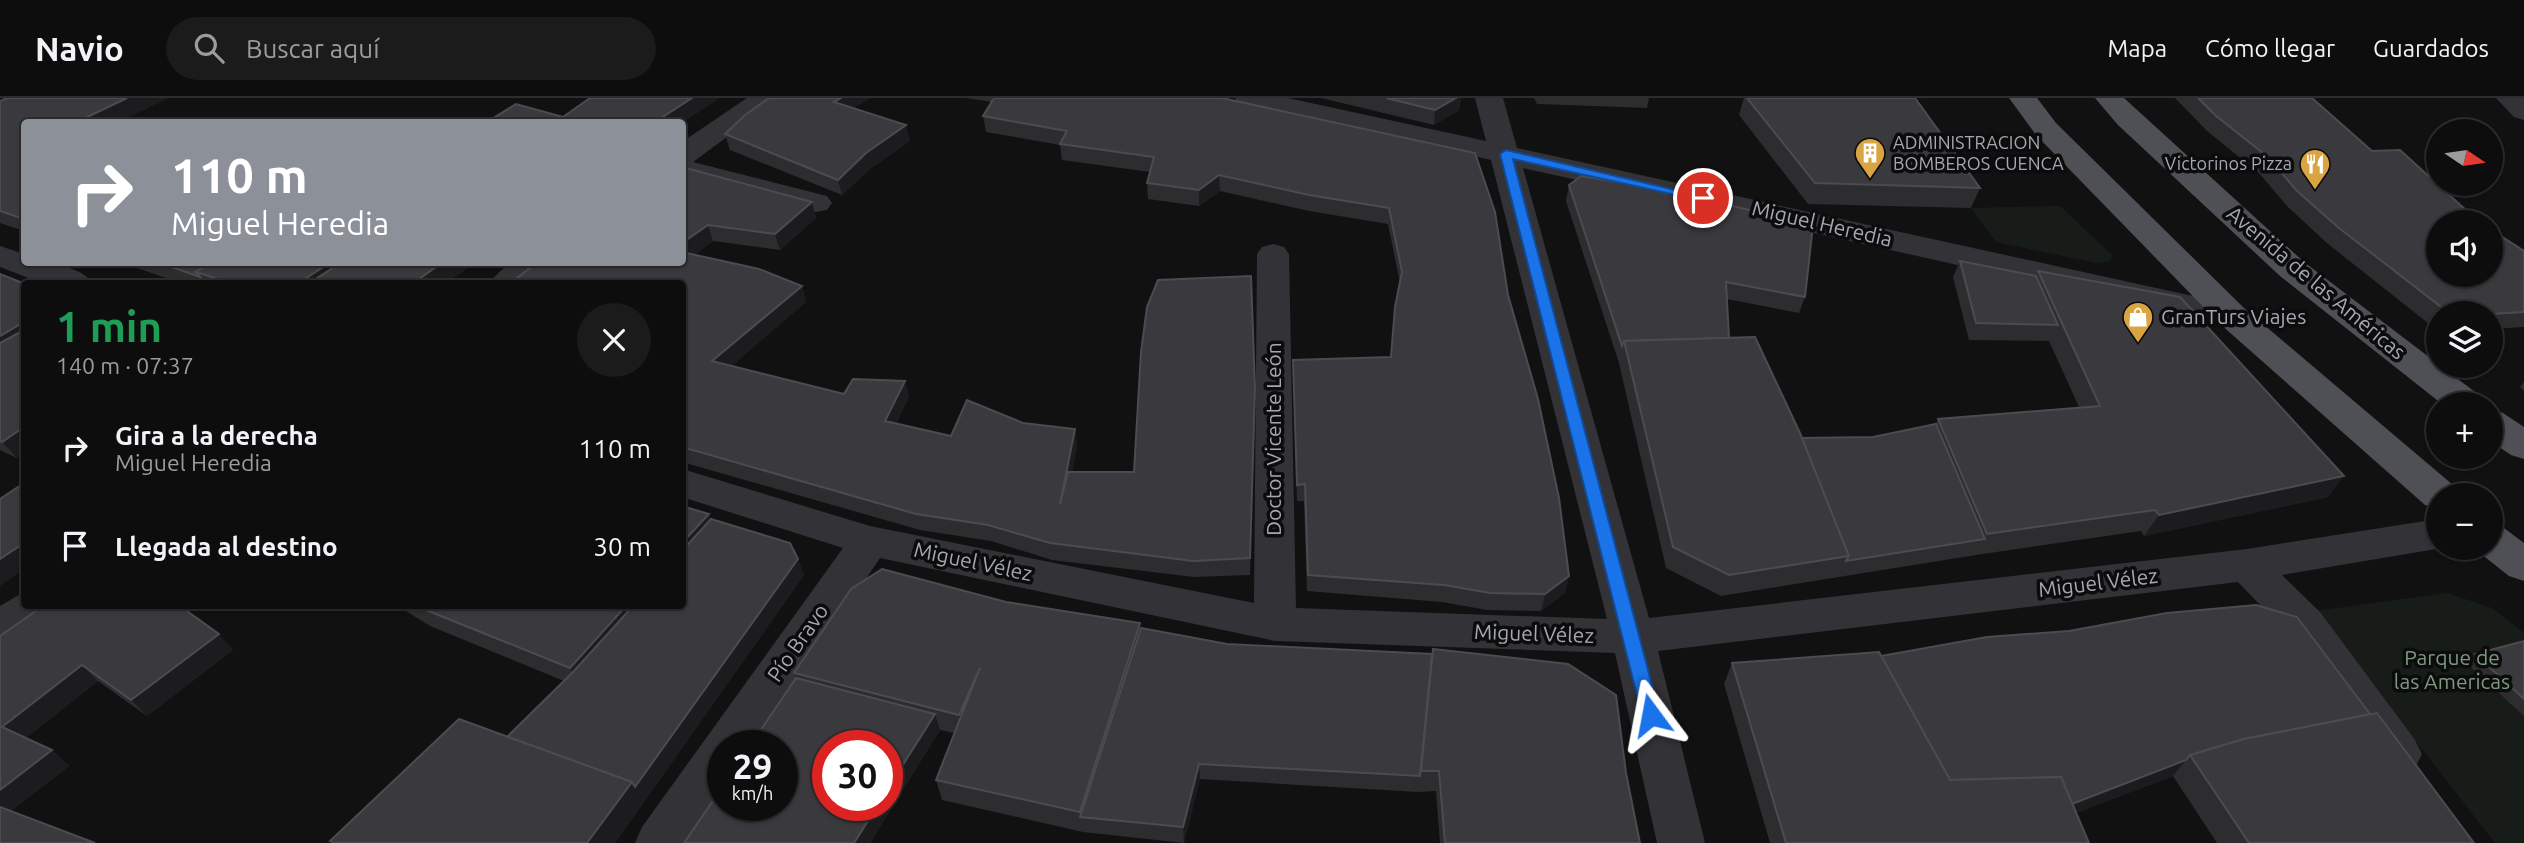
<!DOCTYPE html>
<html lang="es">
<meta charset="utf-8">
<style>
body{margin:0;font-family:Ubuntu,sans-serif;background:#1b1b1c;color:#f1f3f6;height:100vh;display:flex;flex-direction:column;font-size:26px;white-space:nowrap}
*{box-sizing:border-box;margin:0}
p{font-size:23px;color:#9a9c9e}
.icon{flex:none;width:38px;height:38px;fill:none;stroke:currentColor;stroke-width:2;stroke-linecap:round;stroke-linejoin:round}
.map{position:relative;flex:1;overflow:hidden}
.side{position:absolute;left:21px;top:182px;width:665px;height:329px;display:flex;flex-direction:column;background:#0d0d0e;border-radius:7px;box-shadow:0 2px 5px #0004,0 0 0 2px #2d2d2e}
.side>*{flex:none}
.guide{position:absolute;left:21px;top:21px;width:665px;height:147px;border-radius:7px;box-shadow:0 2px 5px #0004,0 0 0 2px #2d2d2e;background:#8c9099;color:#fff;overflow:hidden}
.needle{width:46px;rotate:103deg}
.fabs{position:absolute;left:2426px;top:21px;display:grid;gap:14px}
.fabs a{display:grid;place-items:center;width:77px;height:77px;border-radius:50%;background:#0d0d0e;box-shadow:0 2px 5px #0004,0 0 0 2px #2d2d2e;font-size:35px}
.speed{position:absolute;left:707px;top:632px;display:flex;gap:14px;font-size:35px;font-weight:700;text-align:center}
.speed>*{display:grid;place-content:center;width:91px;height:91px;border-radius:50%;background:#0d0d0e;box-shadow:0 2px 5px #0004,0 0 0 2px #2d2d2e;line-height:1}
.speed small{font-size:18px;font-weight:400}
.speed .limit{border:10px solid #d22;background:#fff;color:#111}
.pin{position:absolute;display:grid;place-items:center;width:60px;height:60px;color:#fff;margin:-30px;border:4px solid #fff;border-radius:50%;box-shadow:0 2px 7px #0007}
.me{position:absolute;width:77px;margin:-38px;rotate:347deg;stroke-linejoin:round;filter:drop-shadow(0 0 5px #0008)}
.turn{display:flex;align-items:center;gap:24px;height:147px;padding:0 35px;font-size:32px}
.turn .icon{width:91px;height:91px;stroke-width:2.5}
.turn b{display:block;font-size:49px;line-height:60px}
.round{display:grid;place-items:center;flex:none;width:74px;height:74px;border-radius:37px;background:#1b1b1c}
.head{display:flex;align-items:center;justify-content:space-between;height:119px;padding:0 35px}
h1{font-size:42px;font-weight:600;line-height:52px;color:#1e9e55}
ul{padding:0;list-style:none}
li{display:flex;align-items:center;gap:21px;height:98px;padding:0 35px}
li div{flex:1}
li b{display:block;font-size:26px}
li em{font-style:normal}
header{display:flex;align-items:center;gap:42px;box-sizing:border-box;height:98px;padding:0 35px;background:#0d0d0e;border-bottom:2px solid #2d2d2e}
header strong{font-size:33px}
nav{display:flex;gap:38px;margin-inline-start:auto;font-size:24px}
.search{width:490px;height:63px;background:#1b1b1c;display:flex;align-items:center;gap:18px;box-sizing:border-box;padding:0 24px;border-radius:38px;color:#9a9c9e;font-size:26px}
.map>svg:first-child{display:block}
.green{fill:#181c19}
.lines{fill:none;stroke-linecap:round;stroke-linejoin:round}
.street{fill:#333337;fill-rule:evenodd}
.primary{fill:#4f5055;fill-rule:evenodd}
.wall{fill:#2d2d30}
.shaded-wall{fill:#1c1c1e}
.building{fill:#3a3a3e;stroke:#4a4c50;stroke-width:2}
.route{fill:#1a73e8;stroke:#114b97;stroke-width:2}
.labels{text-anchor:middle;stroke-width:7;stroke-linejoin:round;paint-order:stroke}
.far-poi-label{font-size:18px;fill:#a4a8b1;stroke:#0c0c0d;text-anchor:start}
.street-label{font-size:21px;fill:#a4a8b1;stroke:#0c0c0d}
.poi-label{font-size:21px;fill:#a4a8b1;stroke:#0c0c0d;text-anchor:start}
.park-label{font-size:21px;fill:#7d9a7f;stroke:#0c0c0d}
</style>
<header>
<strong>Navio</strong>
<div class="search"><svg class="icon" aria-label="search" viewBox="0 0 24 24"><circle cx="10" cy="10" r="6"/><path d="M15 15l6 6"/></svg>Buscar aquí</div>
<nav><a>Mapa</a><a>Cómo llegar</a><a>Guardados</a></nav>
</header>
<div class="map">
<svg width="2524" height="745" viewBox="0 0 2524 745">
<rect width="100%" height="100%" fill="#111112"/>
<g class="green">
<polygon points="2060,108 2112,157 2110,163 2096,165 1996,144 1971,110"/>
<polygon points="2447,495 2492,510 2524,535 2524,745 2495,745 2315,513"/>
</g>
<g class="lines">
<g class="street">
<polygon points="747,0 780,0 693,64 827,98 832,105 827,112 816,114 682,79 682,44"/>
<polygon points="1235,0 1288,0 1486,43 1475,0 1503,0 1517,50 2243,209 2248,217 2243,225 2231,228 1523,70 1649,520 2247,451 2438,421 2438,450 2442,450 2282,477 2320,514 2415,642 2422,656 2415,670 2399,676 2383,670 2290,538 2238,484 1658,553 1705,745 1657,745 1615,555 1275,543 880,460 753,648 723,648 723,692 687,745 635,745 642,729 843,450 682,399 682,371 870,428 1254,505 1257,156 1262,149 1273,146 1284,149 1289,156 1296,510 1607,521 1491,62 1249,8 1239,6"/>
<polygon points="2496,0 2524,0 2524,22 2514,19"/>
<path d="M0,148L24,156V164C45,164 81,167 93,186H44L0,169Z"/>
<polygon points="510,164 548,164 525,186 487,186"/>
<path d="M24,494V508H54C44,527 21,539 0,546V508Z"/>
</g>
<g class="primary">
<polygon points="2009,0 2037,0 2056,25 2243,209 2453,387 2458,397 2438,397 2438,411 2425,407 2219,225 2036,37"/>
<polygon points="2095,0 2124,0 2304,164 2479,297 2484,306 2442,306 2280,178 2118,27"/>
<polygon points="2490,311 2503,315 2524,329 2524,361 2511,357 2490,343"/>
<polygon points="2490,426 2504,430 2524,445 2524,483 2509,478 2476,452 2490,450"/>
</g>
</g>
<g class="wall">
<polygon points="7,0 168,0 118,24 24,24 24,133 0,125 0,3"/>
<polygon points="769,0 870,0 853,10 910,43 870,71 842,97 730,52 725,36"/>
<polygon points="966,0 1222,0 1475,55 1508,197 1569,478 1565,495 1541,513 1487,512 1442,504 1307,493 1304,403 1297,403 1293,262 1391,259 1400,185 1388,126 1309,113 1220,93 1199,108 1148,101 1147,85 1150,74 1062,62 1060,47 986,34 983,18 992,4"/>
<polygon points="1321,0 1461,0 1459,12 1434,27"/>
<polygon points="1534,0 1649,0 1647,10 1537,6"/>
<polygon points="1744,0 1915,0 1980,90 1971,110 1808,106 1739,17"/>
<polygon points="2175,0 2312,0 2372,53 2524,153 2524,229 2490,231 2490,215 2438,215 2438,233 2328,146 2288,109 2259,75 2207,33"/>
<polygon points="682,69 812,104 816,120 780,152 713,143 694,157 802,188 806,204 731,268 844,296 905,283 909,299 896,325 951,338 1023,325 1075,331 1077,348 1072,374 1134,374 1255,290 1250,477 1194,479 1052,462 991,443 920,432 682,364"/>
<polygon points="1569,87 1805,199 1799,215 1727,201 1729,240 1802,340 1873,339 1936,326 1938,321 2079,309 2049,243 1969,242 1953,179 1960,163 2036,178 2038,173 2328,399 2144,438 2141,433 1976,457 1721,498 1666,470 1619,265 1566,103"/>
<polygon points="120,164 476,164 444,186 183,186"/>
<polygon points="0,176 17,360 0,352"/>
<polygon points="2524,284 2524,293 2520,289"/>
<polygon points="711,421 798,461 804,477 615,745 332,745 330,743 507,639 564,583 430,528 398,508 682,508"/>
<polygon points="1006,504 1141,530 1626,675 1640,745 1440,745 1436,693 1418,694 1200,681 1184,745 1083,734 942,702 936,682 954,635 940,632 870,745 684,745 796,580 794,575"/>
<polygon points="0,538 233,552 147,618 98,583 26,640 52,652 69,668 11,713 0,745"/>
<polygon points="2524,543 2524,618 2466,565 2475,556"/>
<polygon points="1881,558 2370,616 2474,745 2217,745 2173,678 2076,715 2089,745 1770,745 1724,586 1732,565"/>
</g>
<g class="shaded-wall">
<polygon points="127,0 168,0 118,24 77,24"/>
<polygon points="692,0 720,0 682,25 655,24"/>
<polygon points="841,0 870,0 838,19 834,4"/>
<polygon points="1456,0 1461,0 1459,12 1434,27 1435,12"/>
<polygon points="906,27 910,43 870,71 842,97 838,82 866,55"/>
<polygon points="1219,77 1220,93 1199,108 1199,92"/>
<polygon points="812,104 816,120 780,152 775,136"/>
<polygon points="708,127 713,143 679,168 682,164 682,145"/>
<polygon points="331,164 377,164 344,186 297,186"/>
<polygon points="443,164 476,164 444,186 412,186"/>
<polygon points="802,188 806,204 718,280 712,263"/>
<polygon points="24,224 24,255 0,269 0,238"/>
<polygon points="905,283 909,299 889,339 885,323"/>
<polygon points="1255,290 1255,307 1250,477 1250,460"/>
<polygon points="24,329 24,355 17,360 2,344"/>
<polygon points="1075,331 1077,348 1062,422 1060,406"/>
<polygon points="2344,378 2328,399 2144,438 2159,417"/>
<polygon points="709,416 718,438 682,477 682,445"/>
<polygon points="24,445 24,471 0,488 0,461"/>
<polygon points="798,461 804,477 615,745 587,745"/>
<polygon points="1569,478 1565,495 1541,513 1545,496"/>
<polygon points="626,508 656,508 582,591 570,570"/>
<polygon points="1140,525 1142,547 1080,719 1080,714"/>
<polygon points="219,536 233,552 147,618 131,602"/>
<polygon points="82,567 98,583 20,645 2,629"/>
<polygon points="980,570 964,638 959,617"/>
<polygon points="935,616 940,632 870,745 854,745 878,707 887,707 887,692"/>
<polygon points="52,652 69,668 2,720 0,719 0,692"/>
<polygon points="2186,662 2173,678 2056,723 2068,707"/>
<polygon points="1199,666 1200,681 1184,745 1183,729"/>
</g>
<g class="building">
<polygon points="7,0 127,0 77,24 24,24 24,121 0,113 0,3"/>
<polygon points="590,0 692,0 655,24 487,24 516,6 563,19"/>
<polygon points="769,0 841,0 834,4 906,27 866,55 838,82 725,36 745,17"/>
<polygon points="994,0 1222,0 1475,55 1495,114 1508,197 1538,301 1559,400 1569,478 1545,496 1490,495 1444,487 1308,477 1305,386 1297,387 1293,262 1391,259 1395,209 1402,174 1389,110 1309,97 1219,77 1199,92 1147,85 1154,59 1060,46 1067,33 983,18"/>
<polygon points="1386,0 1456,0 1435,12"/>
<polygon points="1747,0 1915,0 1980,90 1815,85"/>
<polygon points="2198,0 2312,0 2372,53 2400,52 2479,124 2438,124 2438,177 2490,177 2490,131 2524,153 2524,214 2490,216 2449,215 2339,130 2297,93 2268,59 2216,18"/>
<polygon points="682,69 812,104 775,136 708,127 682,145"/>
<polygon points="1581,78 1670,93 1813,127 1805,199 1726,184 1729,240 1624,243 1622,248 1569,87"/>
<polygon points="682,154 759,171 802,188 712,263 844,296 853,281 905,283 885,323 951,338 967,302 1023,325 1075,331 1060,406 1068,374 1134,374 1141,254 1147,209 1158,182 1251,178 1255,290 1250,460 1193,463 1050,445 988,427 916,416 682,349 682,186 509,186 538,164 682,164"/>
<polygon points="1960,163 2036,178 2058,227 1976,225"/>
<polygon points="157,164 212,164 196,174 200,179"/>
<polygon points="212,164 331,164 297,186 233,186 196,174"/>
<polygon points="342,164 443,164 412,186 308,186"/>
<polygon points="2038,173 2180,199 2344,378 2159,417 2155,412 1987,436 1938,321 2100,308"/>
<polygon points="0,176 25,186 24,224 0,238"/>
<polygon points="24,232 24,329 2,344 0,343 0,245"/>
<polygon points="1755,239 1800,335 1849,458 1729,477 1673,449 1624,243"/>
<polygon points="1936,326 1985,441 1846,463 1849,458 1802,340 1873,339"/>
<polygon points="24,385 24,445 0,461 0,401"/>
<polygon points="682,408 709,416 682,445"/>
<polygon points="711,421 790,445 798,461 635,689 632,684 507,639 573,574 633,508 682,508 682,453"/>
<polygon points="882,471 1006,504 1140,525 1080,714 936,682 980,570 959,617 794,575 851,491"/>
<polygon points="2256,507 2297,519 2370,616 2244,641 2190,657 2186,662 2072,706 2061,679 1950,682 1881,558 1987,539 2069,533 2167,515"/>
<polygon points="43,508 180,508 219,536 131,602 82,567 2,629 52,652 0,692 0,538"/>
<polygon points="416,508 626,508 570,570"/>
<polygon points="1141,530 1227,546 1432,556 1420,678 1199,666 1183,729 1080,719"/>
<polygon points="2524,543 2524,601 2475,556"/>
<polygon points="1433,551 1568,566 1616,597 1626,675 1640,745 1445,745 1439,673 1421,673"/>
<polygon points="1879,554 1950,682 2061,679 2089,745 1786,745 1732,565"/>
<polygon points="796,580 935,616 887,692 887,648 828,648 828,707 878,707 854,745 684,745 723,688 723,707 782,707 782,648 750,648"/>
<polygon points="2377,615 2474,745 2249,745 2190,657 2244,641"/>
<polygon points="459,621 632,684 587,745 334,745 330,743"/>
<polygon points="0,709 95,745 0,745"/>
</g>
<polygon class="route" points="1506,52 1709,100 1703,103 1513,61 1660,617 1658,622 1645,622 1642,617 1500,56"/>
<defs>
<g id="building-pin" transform="scale(1.575)"><path d="M0 17L-7.5 6A9.5 9.5 0 1 1 7.5 6Z" fill="#d9a442" stroke="#0c0c0d"/><path d="M-4-6H4V6H1V3H-1V6H-4ZM-2.5-4.3h1.7v1.8h-1.7ZM.8-4.3h1.7v1.8H.8ZM-2.5-1h1.7V.8h-1.7ZM.8-1h1.7V.8H.8Z" fill="#fff"/></g>
<g id="restaurant-pin" transform="scale(1.575)"><path d="M0 17L-7.5 6A9.5 9.5 0 1 1 7.5 6Z" fill="#d9a442" stroke="#0c0c0d"/><path d="M-5-6h1v4h1v-4h1v4h1v-4h1v5L-1.5 .5V6h-2V.5L-5-1ZM5-6V6H3V1.5H1.5Q1.5-4 5-6Z" fill="#fff"/></g>
<g id="shop-pin" transform="scale(1.575)"><path d="M0 17L-7.5 6A9.5 9.5 0 1 1 7.5 6Z" fill="#d9a442" stroke="#0c0c0d"/><path d="M-5-2.5h2.3a2.7 3.5 0 0 1 5.4 0H5L5.5 6h-11ZM-1.5-2.5h3a1.5 2.3 0 0 0-3 0Z" fill="#fff"/></g>
</defs>
<g fill-rule="evenodd">
<use href="#building-pin" x="1870" y="55"/>
<use href="#restaurant-pin" x="2315" y="66"/>
<use href="#shop-pin" x="2138" y="219"/>
</g>
<g class="labels">
<g class="far-poi-label">
<text x="1893" y="51">ADMINISTRACION<tspan x="1893" dy="21">BOMBEROS CUENCA</tspan></text>
<text x="2292" y="72" text-anchor="end">Victorinos Pizza</text>
</g>
<g class="street-label">
<text transform="translate(1822 126) rotate(13)" y="7">Miguel Heredia</text>
<text transform="translate(2316 185) rotate(40)" y="7">Avenida de las Américas</text>
<text transform="translate(1274 341) rotate(-90)" y="7">Doctor Vicente León</text>
<text transform="translate(973 464) rotate(12)" y="7">Miguel Vélez</text>
<text transform="translate(2098 485) rotate(-7)" y="7">Miguel Vélez</text>
<text transform="translate(1534 536) rotate(2)" y="7">Miguel Vélez</text>
<text transform="translate(798 545) rotate(-55)" y="7">Pío Bravo</text>
</g>
<g class="poi-label">
<text x="2161" y="226">GranTurs Viajes</text>
</g>
<g class="park-label">
<text x="2452" y="567">Parque de<tspan x="2452" dy="24">las Americas</tspan></text>
</g>
</g>
</svg>
<div class="fabs">
<a><svg class="needle" viewBox="-14 -14 28 28"><path d="M0-13l5 13h-10z" fill="#e53935"/><path d="M0 13l5-13h-10z" fill="#9a9c9e"/></svg></a>
<a><svg class="icon" aria-label="sound" viewBox="0 0 24 24"><path d="M4 9h4l5-4v14l-5-4H4zM17 9q2 3 0 6"/></svg></a>
<a><svg class="icon" aria-label="layers" viewBox="0 0 24 24"><path d="M12 4l9 5-9 5-9-5zM3 14l9 5 9-5"/></svg></a>
<a>+</a>
<a>−</a>
</div>
<div class="speed"><div>29<small>km/h</small></div><div class="limit">30</div></div>
<div class="pin" style="left:1703px;top:100px;background:#d93025"><svg class="icon" aria-label="arrive" viewBox="0 0 24 24"><path d="M6 21V4h12l-3 4 3 4H6"/></svg></div>
<svg class="me" style="left:1651px;top:617px" viewBox="-20 -20 40 40"><path d="M0-17L14 15 0 8-14 15z" fill="#1a73e8" stroke="#fff" stroke-width="4"/></svg>
<div class="guide">
<div class="turn"><svg class="icon" aria-label="right" viewBox="0 0 24 24"><path d="M7 20v-9h11M14 6l5 5-5 5"/></svg><div><b>110 m</b>Miguel Heredia</div></div>
</div>
<section class="side">
<div class="head"><div><h1>1 min</h1><p>140 m · 07:37</p></div><a class="round"><svg class="icon" aria-label="close" viewBox="0 0 24 24"><path d="M6 6l12 12M18 6L6 18"/></svg></a></div>
<ul>
<li><svg class="icon" aria-label="right" viewBox="0 0 24 24"><path d="M7 20v-9h11M14 6l5 5-5 5"/></svg><div><b>Gira a la derecha</b><p>Miguel Heredia</p></div><em>110 m</em></li>
<li><svg class="icon" aria-label="arrive" viewBox="0 0 24 24"><path d="M6 21V4h12l-3 4 3 4H6"/></svg><div><b>Llegada al destino</b></div><em>30 m</em></li>
</ul>
</section>
</div>
